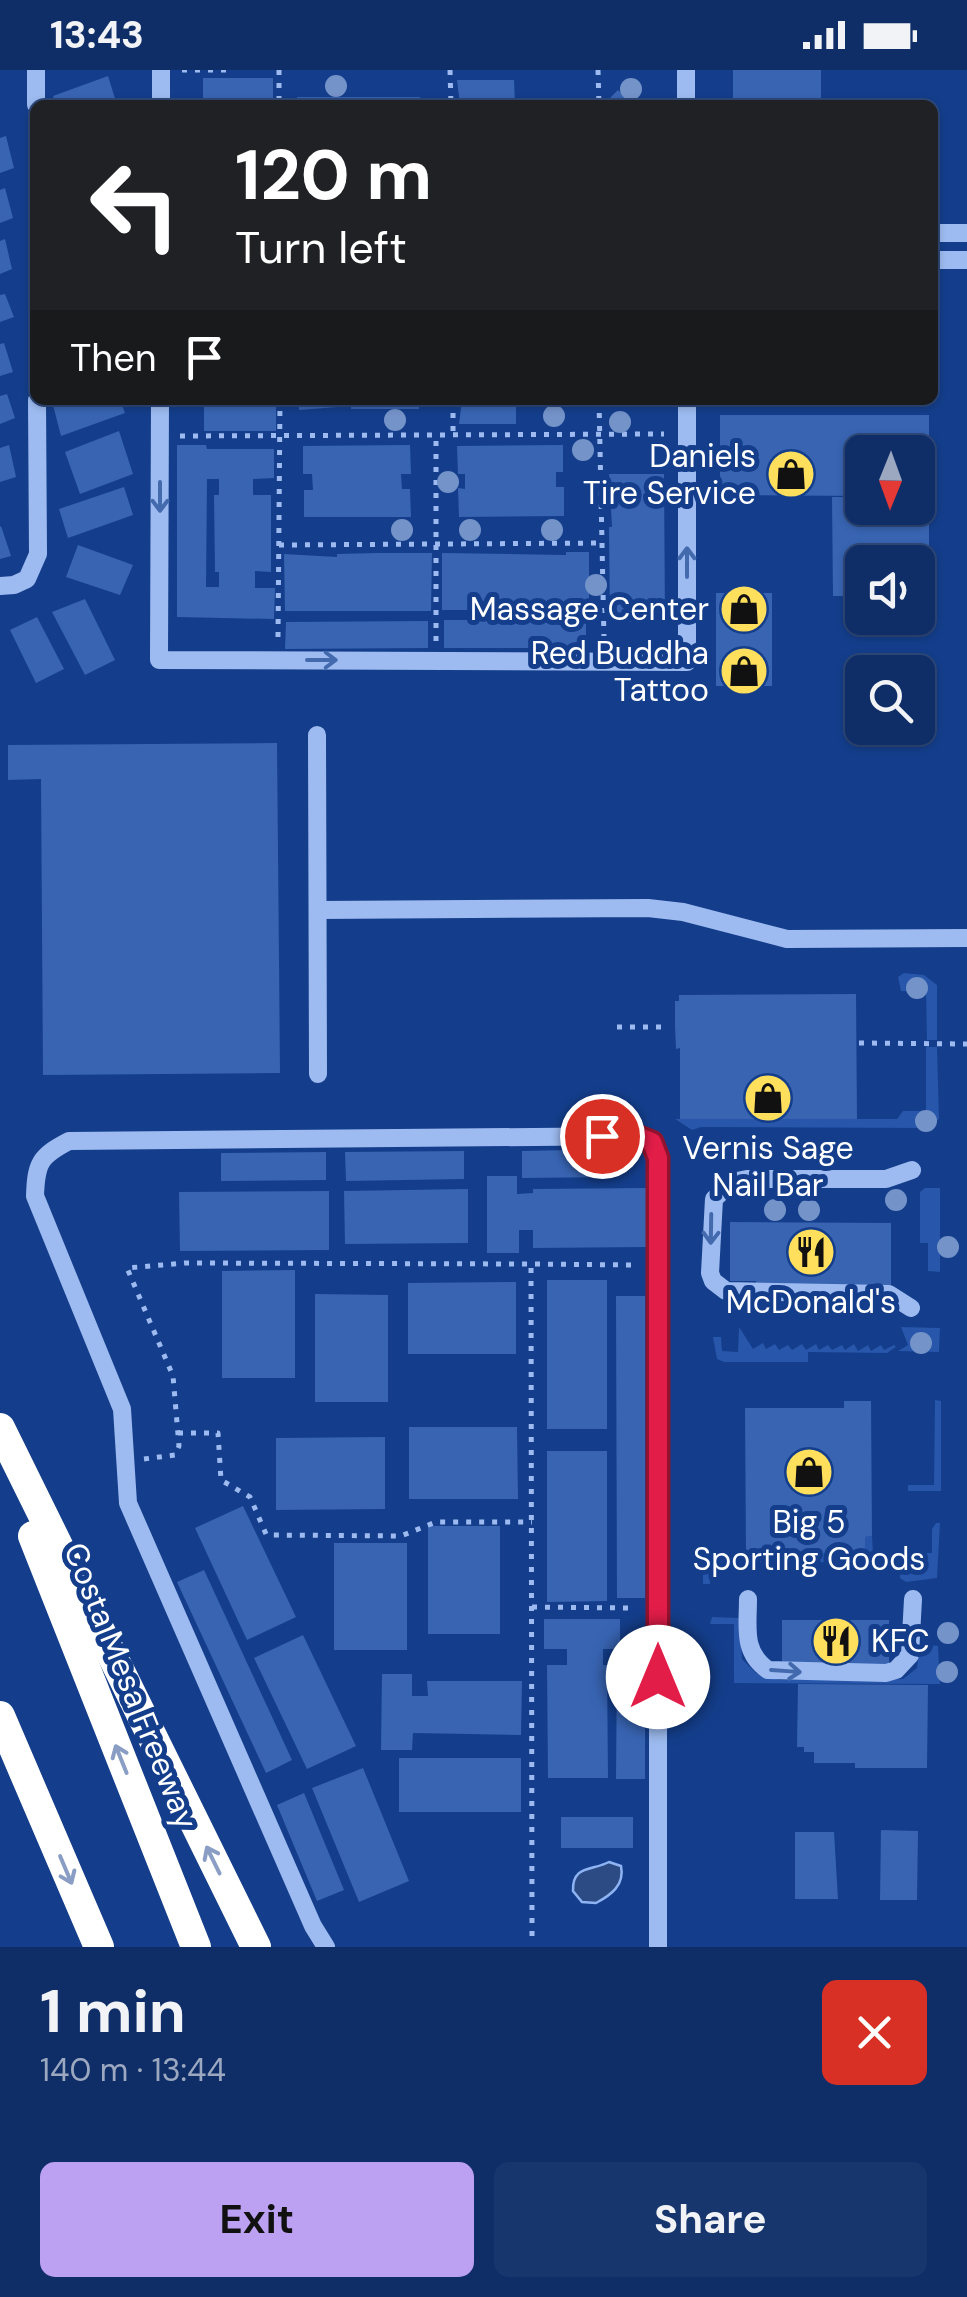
<!DOCTYPE html>
<meta charset="utf-8">
<style>
body{margin:0;font-family:"DM Sans",sans-serif;background:#18366e;color:#f1f3f6;height:100vh;display:flex;flex-direction:column;font-size:38px;white-space:nowrap}
*{box-sizing:border-box;margin:0}
p{font-size:32px;color:#9ba8c0}
.icon{flex:none;width:55px;height:55px;fill:none;stroke:currentColor;stroke-width:2;stroke-linecap:round;stroke-linejoin:round}
.map{position:relative;height:1877px;overflow:hidden}
.drawer{display:flex;flex-direction:column;background:#0f2e68;flex:1}
.drawer>*{flex:none}
.top-card{position:absolute;left:30px;top:30px;width:908px;height:305px;border-radius:15px;box-shadow:0 2px 8px #0004,0 0 0 2px #2f4a7c;background:#202124;color:#fff;overflow:hidden}
.needle{width:65px;rotate:181deg}
.controls{position:absolute;left:845px;top:365px;display:grid;gap:20px}
.controls a{display:grid;place-items:center;width:90px;height:90px;border-radius:15px;background:#0f2e68;box-shadow:0 2px 8px #0004,0 0 0 2px #2f4a7c;font-size:50px}
.pin{position:absolute;display:grid;place-items:center;width:85px;height:85px;color:#fff;margin:-42px;border:5px solid #fff;border-radius:50%;box-shadow:0 2px 10px #0007}
.me{position:absolute;width:110px;margin:-55px;rotate:0deg;stroke-linejoin:round;filter:drop-shadow(0 0 8px #0008)}
.turn{display:flex;align-items:center;gap:35px;height:210px;padding:0 40px;font-size:45px}
.turn .icon{width:130px;height:130px;stroke-width:2.5}
.turn b{display:block;font-size:70px;line-height:85px}
.then{display:flex;align-items:center;height:95px;padding:0 40px;background:#0003;gap:20px;font-size:38px}
.round{display:grid;place-items:center;flex:none;width:105px;height:105px;border-radius:15px;background:#18366e}
.head{display:flex;align-items:center;justify-content:space-between;height:170px;padding:0 40px}
h1{font-size:60px;font-weight:700;line-height:75px}
.button{display:flex;gap:20px;margin-top:auto;padding:20px 40px}
.button a{flex:1;height:115px;border-radius:15px;background:#bca0f2;color:#111;font-size:40px;font-weight:700;line-height:115px;text-align:center}
.button a+a{background:#18366e;color:#f1f3f6}
.status{display:flex;justify-content:space-between;align-items:center;height:70px;padding:0 50px;background:#0f2e68;direction:ltr}
.status svg{height:28px;fill:currentColor}
.map>svg:first-child{display:block}
.green{fill:#2756aa}
.water{fill:#2c4b85;stroke:#8fb4f3;stroke-width:2.5}
.building{fill:#3864b2;fill-rule:evenodd}
.lines{fill:none;stroke-linecap:round;stroke-linejoin:round}
.path{stroke:#9dbbf0;stroke-width:5;stroke-dasharray:5 8;stroke-linecap:butt}
.minor{stroke:#9dbbf0;stroke-width:18}
.highway{stroke:#fff;stroke-width:30}
.tree{fill:#7493c9}
.oneway{stroke:#446aae}
.oneway2{stroke:#8a9ec5}
.route-casing{stroke:#92132f;stroke-width:25}
.route{stroke:#e11d48;stroke-width:18}
.labels{text-anchor:middle;stroke-width:10;stroke-linejoin:round;paint-order:stroke}
.poi-label{font-size:32px;fill:#fff;stroke:#143e8b;text-anchor:end}
.street-label{font-size:32px;fill:#fff;stroke:#143e8b}
</style>
<div class="status"><b>13:43</b><svg viewBox="0 0 49 12"><path d="M0 12V9h3v3zM5 12V6h3v6zM10 12V3h3v9zM15 12V0h3v12zM26 1h20v11H26zM47 4h2v5h-2z"/></svg></div>
<div class="map">
<svg width="967" height="1877" viewBox="0 0 967 1877">
<rect width="100%" height="100%" fill="#143e8b"/>
<g class="green">
<polygon points="904,903 924,905 937,915 937,970 927,970 926,922 901,921 898,907"/>
<polygon points="926,977 937,977 939,1049 927,1058 701,1057 692,1060 675,1049 897,1049 903,1041 926,1041"/>
<polygon points="925,1118 940,1118 940,1202 928,1201 928,1173 920,1173 920,1122"/>
<polygon points="739,1257 753,1279 763,1273 766,1279 775,1274 779,1280 788,1275 792,1280 802,1274 806,1280 816,1274 819,1280 828,1275 832,1280 842,1275 845,1280 854,1274 858,1281 868,1275 871,1281 881,1275 884,1280 894,1275 896,1277 887,1283 808,1282 808,1292 724,1292 717,1289 713,1267 721,1267 722,1281 738,1282"/>
<polygon points="901,1257 940,1258 939,1282 898,1281 908,1275"/>
<polygon points="935,1330 941,1331 941,1421 908,1421 908,1415 934,1415"/>
<polygon points="936,1453 940,1453 937,1508 906,1512 900,1508 899,1492 849,1488 848,1492 710,1493 710,1514 703,1514 703,1484 865,1483 865,1467 872,1466 873,1483 932,1483 932,1459"/>
<polygon points="712,1547 739,1548 742,1589 756,1603 779,1610 903,1609 917,1598 920,1574 938,1576 940,1614 734,1613 734,1554 710,1554"/>
</g>
<path class="water" d="M609,1792L621,1796C625,1815 611,1825 596,1833L582,1832L573,1821C572,1795 592,1801 609,1792Z"/>
<g class="building">
<rect x="733" y="0" width="88" height="35"/>
<polygon points="108,6 117,35 56,35 53,26"/>
<polygon points="203,8 273,8 273,35 175,35 175,31 203,31"/>
<polygon points="457,10 514,10 515,35 460,35"/>
<polygon points="618,20 634,35 606,32"/>
<polygon points="297,27 420,27 420,31 437,30 437,35 297,35"/>
<polygon points="6,66 14,98 0,103 0,68"/>
<polygon points="5,118 13,148 0,153 0,120"/>
<polygon points="5,169 12,199 0,204 0,171"/>
<polygon points="5,224 14,247 0,252 0,225"/>
<polygon points="4,273 13,302 0,306 0,274"/>
<polygon points="7,324 15,348 0,354 0,326"/>
<polygon points="66,330 120,330 125,343 61,366 53,335"/>
<polygon points="176,330 276,330 276,361 204,361 204,336 176,336"/>
<polygon points="299,330 438,330 438,335 419,335 419,339 351,339 351,336 299,340"/>
<polygon points="462,330 516,330 516,354 459,354"/>
<polygon points="720,345 929,345 929,426 918,426 918,382 862,382 862,426 720,425"/>
<polygon points="119,361 133,404 80,424 65,382"/>
<polygon points="9,375 16,407 0,412 0,378"/>
<path d="M177,375H206L207,379H274V408L253,409V425H271V502L255,501V518H275L274,549L177,547ZM207,409H219V425H214L215,502H219V517H206Z"/>
<polygon points="410,375 411,404 401,404 402,419 410,419 411,447 304,447 304,420 313,420 312,404 303,404 303,376"/>
<polygon points="563,375 563,402 556,402 556,417 564,417 564,446 459,447 458,418 465,419 465,404 458,404 457,376"/>
<polygon points="609,404 664,404 665,551 610,552 609,457 612,457"/>
<polygon points="124,417 133,445 68,468 59,439"/>
<polygon points="832,427 862,427 862,438 918,438 918,428 929,428 929,526 918,526 918,492 862,492 862,526 833,526"/>
<polygon points="1,456 11,486 0,489 0,457"/>
<polygon points="78,475 133,495 120,525 66,507"/>
<polygon points="566,482 589,482 589,540 442,540 442,483 566,485"/>
<polygon points="378,483 432,483 431,541 285,541 284,484 337,487 337,484"/>
<rect x="716" y="523" width="56" height="93"/>
<polygon points="85,529 115,590 85,605 52,542"/>
<polygon points="37,547 64,599 36,613 10,560"/>
<rect x="444" y="550" width="142" height="28"/>
<polygon points="428,551 428,578 285,579 286,552"/>
<polygon points="277,673 280,1003 43,1005 41,709 8,710 8,675"/>
<polygon points="856,924 857,1049 680,1049 680,978 676,979 675,957 675,931 679,931 679,925"/>
<polygon points="614,1079 615,1107 522,1108 522,1081"/>
<polygon points="464,1081 464,1109 346,1111 345,1082"/>
<polygon points="326,1082 326,1110 221,1111 221,1083"/>
<polygon points="487,1106 517,1106 517,1124 533,1123 533,1119 646,1118 647,1177 533,1178 533,1160 519,1160 519,1183 487,1183"/>
<polygon points="468,1119 468,1173 345,1174 344,1121"/>
<polygon points="329,1121 329,1180 180,1181 179,1122"/>
<polygon points="730,1152 891,1153 891,1217 756,1216 756,1211 730,1211"/>
<polygon points="295,1200 295,1308 222,1308 222,1201"/>
<rect x="547" y="1210" width="60" height="149"/>
<polygon points="516,1212 516,1284 408,1284 408,1213"/>
<polygon points="315,1224 388,1225 388,1332 315,1332"/>
<polygon points="616,1226 645,1226 645,1528 617,1528"/>
<polygon points="844,1331 871,1331 872,1466 865,1467 865,1483 746,1484 745,1338 844,1338"/>
<polygon points="409,1357 517,1357 518,1429 409,1429"/>
<polygon points="385,1367 385,1439 276,1440 276,1368"/>
<polygon points="547,1381 607,1381 607,1531 547,1532"/>
<polygon points="243,1436 296,1547 247,1570 195,1458"/>
<rect x="428" y="1456" width="72" height="108"/>
<rect x="334" y="1473" width="73" height="107"/>
<polygon points="204,1500 292,1690 266,1703 177,1512"/>
<polygon points="544,1549 620,1549 620,1579 603,1579 603,1595 607,1595 608,1708 548,1708 547,1595 567,1595 567,1579 544,1579"/>
<rect x="782" y="1550" width="107" height="44"/>
<polygon points="303,1565 356,1676 307,1699 254,1588"/>
<polygon points="617,1590 645,1590 645,1709 616,1709"/>
<polygon points="382,1604 412,1604 412,1626 428,1626 427,1611 522,1611 521,1665 413,1663 412,1680 381,1680"/>
<polygon points="798,1614 928,1615 927,1698 855,1698 855,1693 814,1693 814,1682 804,1682 804,1677 797,1677"/>
<rect x="399" y="1688" width="122" height="54"/>
<polygon points="363,1698 409,1811 359,1832 312,1718"/>
<polygon points="304,1723 344,1820 317,1831 277,1735"/>
<rect x="561" y="1747" width="72" height="31"/>
<polygon points="881,1760 918,1761 917,1830 880,1830"/>
<polygon points="795,1762 834,1762 838,1829 795,1829"/>
</g>
<g class="lines">
<g class="path">
<polyline points="182,0 229,0"/>
<polyline points="279,0 279,35"/>
<polyline points="450,0 451,35"/>
<polyline points="598,0 599,35"/>
<polyline points="453,330 453,365"/>
<polyline points="599,330 604,569"/>
<polyline points="180,366 664,364"/>
<polyline points="279,475 604,473"/>
<polyline points="278,567 280,330"/>
<polyline points="436,571 436,364"/>
<polyline points="617,957 667,957"/>
<polyline points="859,973 967,974"/>
<polyline points="178,1363 218,1363 221,1410 250,1427 266,1464 270,1465 401,1466 436,1452 532,1452"/>
<polyline points="144,1389 175,1385 179,1376 173,1306 127,1198 185,1193 531,1194"/>
<polyline points="532,1537 635,1538"/>
<polyline points="532,1866 531,1194 635,1195"/>
</g>
<g class="minor">
<polyline points="36,0 36,35"/>
<polyline points="686,0 686,35"/>
<polyline points="161,35 161,0"/>
<polyline points="932,163 967,163"/>
<polyline points="932,190 967,190"/>
<polyline points="160,330 159,590 687,592 687,330"/>
<polyline points="0,516 14,515 27,509 38,484 37,330"/>
<polyline points="317,665 318,1004"/>
<polyline points="318,840 648,838 683,842 787,869 967,868"/>
<polyline points="911,1238 889,1224 726,1221 713,1211 710,1203 714,1129 732,1112 747,1109 886,1109 912,1100"/>
<path d="M748,1529C748,1557 742,1582 768,1600L886,1603L896,1600L910,1585L913,1529"/>
<path d="M326,1877L313,1856L128,1433L122,1339L35,1126C36,1093 40,1086 69,1071L637,1066L652,1072L658,1088V1877"/>
</g>
<g class="highway">
<polyline points="0,1358 256,1877"/>
<polyline points="33,1466 196,1877"/>
<polyline points="0,1646 99,1877"/>
</g>
</g>
<g class="tree">
<circle cx="336" cy="16" r="11"/>
<circle cx="631" cy="19" r="11"/>
<circle cx="554" cy="346" r="11"/>
<circle cx="395" cy="350" r="11"/>
<circle cx="620" cy="352" r="11"/>
<circle cx="583" cy="380" r="11"/>
<circle cx="448" cy="412" r="11"/>
<circle cx="402" cy="460" r="11"/>
<circle cx="470" cy="460" r="11"/>
<circle cx="552" cy="460" r="11"/>
<circle cx="596" cy="515" r="11"/>
<circle cx="917" cy="918" r="11"/>
<circle cx="926" cy="1051" r="11"/>
<circle cx="896" cy="1130" r="11"/>
<circle cx="775" cy="1140" r="11"/>
<circle cx="809" cy="1140" r="11"/>
<circle cx="948" cy="1177" r="11"/>
<circle cx="921" cy="1273" r="11"/>
<circle cx="948" cy="1563" r="11"/>
<circle cx="947" cy="1602" r="11"/>
</g>
<defs><path id="oneway-shaft" d="M-6 0H5M1.5-3L5.5 0L1.5 3" fill="none" stroke-width="1.6" stroke-linecap="round" stroke-linejoin="round" transform="scale(2.5)"/></defs>
<g class="oneway">
<use href="#oneway-shaft" transform="translate(160 427) rotate(90)"/>
<use href="#oneway-shaft" transform="translate(687 492) rotate(-90)"/>
<use href="#oneway-shaft" transform="translate(322 590)"/>
<use href="#oneway-shaft" transform="translate(711 1159) rotate(91)"/>
<use href="#oneway-shaft" transform="translate(786 1601) rotate(4)"/>
</g>
<g class="oneway2">
<use href="#oneway-shaft" transform="translate(121 1689) rotate(-112)"/>
<use href="#oneway-shaft" transform="translate(213 1790) rotate(-116)"/>
<use href="#oneway-shaft" transform="translate(66 1800) rotate(67)"/>
</g>
<g class="lines">
<g class="route-casing">
<polyline id="route" points="602,1066 637,1066 652,1072 658,1088 658,1607"/>
</g>
<use href="#route" class="route"/>
</g>
<defs>
<g id="shop-disc" transform="scale(2.5)"><circle r="9.5" fill="#ffdf5c" stroke="#143e8b"/><path d="M-5-2.5h2.3a2.7 3.5 0 0 1 5.4 0H5L5.5 6h-11ZM-1.5-2.5h3a1.5 2.3 0 0 0-3 0Z" fill="#111"/></g>
<g id="restaurant-disc" transform="scale(2.5)"><circle r="9.5" fill="#ffdf5c" stroke="#143e8b"/><path d="M-5-6h1v4h1v-4h1v4h1v-4h1v5L-1.5 .5V6h-2V.5L-5-1ZM5-6V6H3V1.5H1.5Q1.5-4 5-6Z" fill="#111"/></g>
</defs>
<g fill-rule="evenodd">
<use href="#shop-disc" x="791" y="404"/>
<use href="#shop-disc" x="744" y="539"/>
<use href="#shop-disc" x="744" y="601"/>
<use href="#shop-disc" x="768" y="1028"/>
<use href="#restaurant-disc" x="811" y="1182"/>
<use href="#shop-disc" x="809" y="1402"/>
<use href="#restaurant-disc" x="836" y="1571"/>
</g>
<g class="labels">
<g class="poi-label">
<text x="756" y="397">Daniels<tspan x="756" dy="37">Tire Service</tspan></text>
<text x="709" y="550">Massage Center</text>
<text x="709" y="594">Red Buddha<tspan x="709" dy="37">Tattoo</tspan></text>
<text x="768" y="1089" text-anchor="middle">Vernis Sage<tspan x="768" dy="37">Nail Bar</tspan></text>
<text x="811" y="1243" text-anchor="middle">McDonald's</text>
<text x="809" y="1463" text-anchor="middle">Big 5<tspan x="809" dy="37">Sporting Goods</tspan></text>
<text x="871" y="1582" text-anchor="start">KFC</text>
</g>
<g class="street-label">
<text transform="translate(131 1616) rotate(68)" y="11">Costa Mesa Freeway</text>
</g>
</g>
</svg>
<div class="controls">
<a><svg class="needle" viewBox="-14 -14 28 28"><path d="M0-13l5 13h-10z" fill="#e53935"/><path d="M0 13l5-13h-10z" fill="#9ba8c0"/></svg></a>
<a><svg class="icon" aria-label="sound" viewBox="0 0 24 24"><path d="M4 9h4l5-4v14l-5-4H4zM17 9q2 3 0 6"/></svg></a>
<a><svg class="icon" aria-label="search" viewBox="0 0 24 24"><circle cx="10" cy="10" r="6"/><path d="M15 15l6 6"/></svg></a>
</div>
<div class="pin" style="left:602px;top:1066px;background:#d93025"><svg class="icon" aria-label="arrive" viewBox="0 0 24 24"><path d="M6 21V4h12l-3 4 3 4H6"/></svg></div>
<svg class="me" style="left:658px;top:1607px" viewBox="-20 -20 40 40"><circle r="19" fill="#fff"/><path d="M0-13L10 11 0 6-10 11z" fill="#e11d48"/></svg>
<div class="top-card">
<div class="turn"><svg class="icon" aria-label="left" viewBox="0 0 24 24"><path d="M17 20v-9H6M10 6l-5 5 5 5"/></svg><div><b>120 m</b>Turn left</div></div>
<div class="then">Then<svg class="icon" aria-label="arrive" viewBox="0 0 24 24"><path d="M6 21V4h12l-3 4 3 4H6"/></svg></div>
</div>
</div>
<section class="drawer">
<div class="head"><div><h1>1 min</h1><p>140 m · 13:44</p></div><a class="round" style="background:#d93025;color:#fff"><svg class="icon" aria-label="close" viewBox="0 0 24 24"><path d="M6 6l12 12M18 6L6 18"/></svg></a></div>
<div class="button"><a>Exit</a><a>Share</a></div>
</section>
